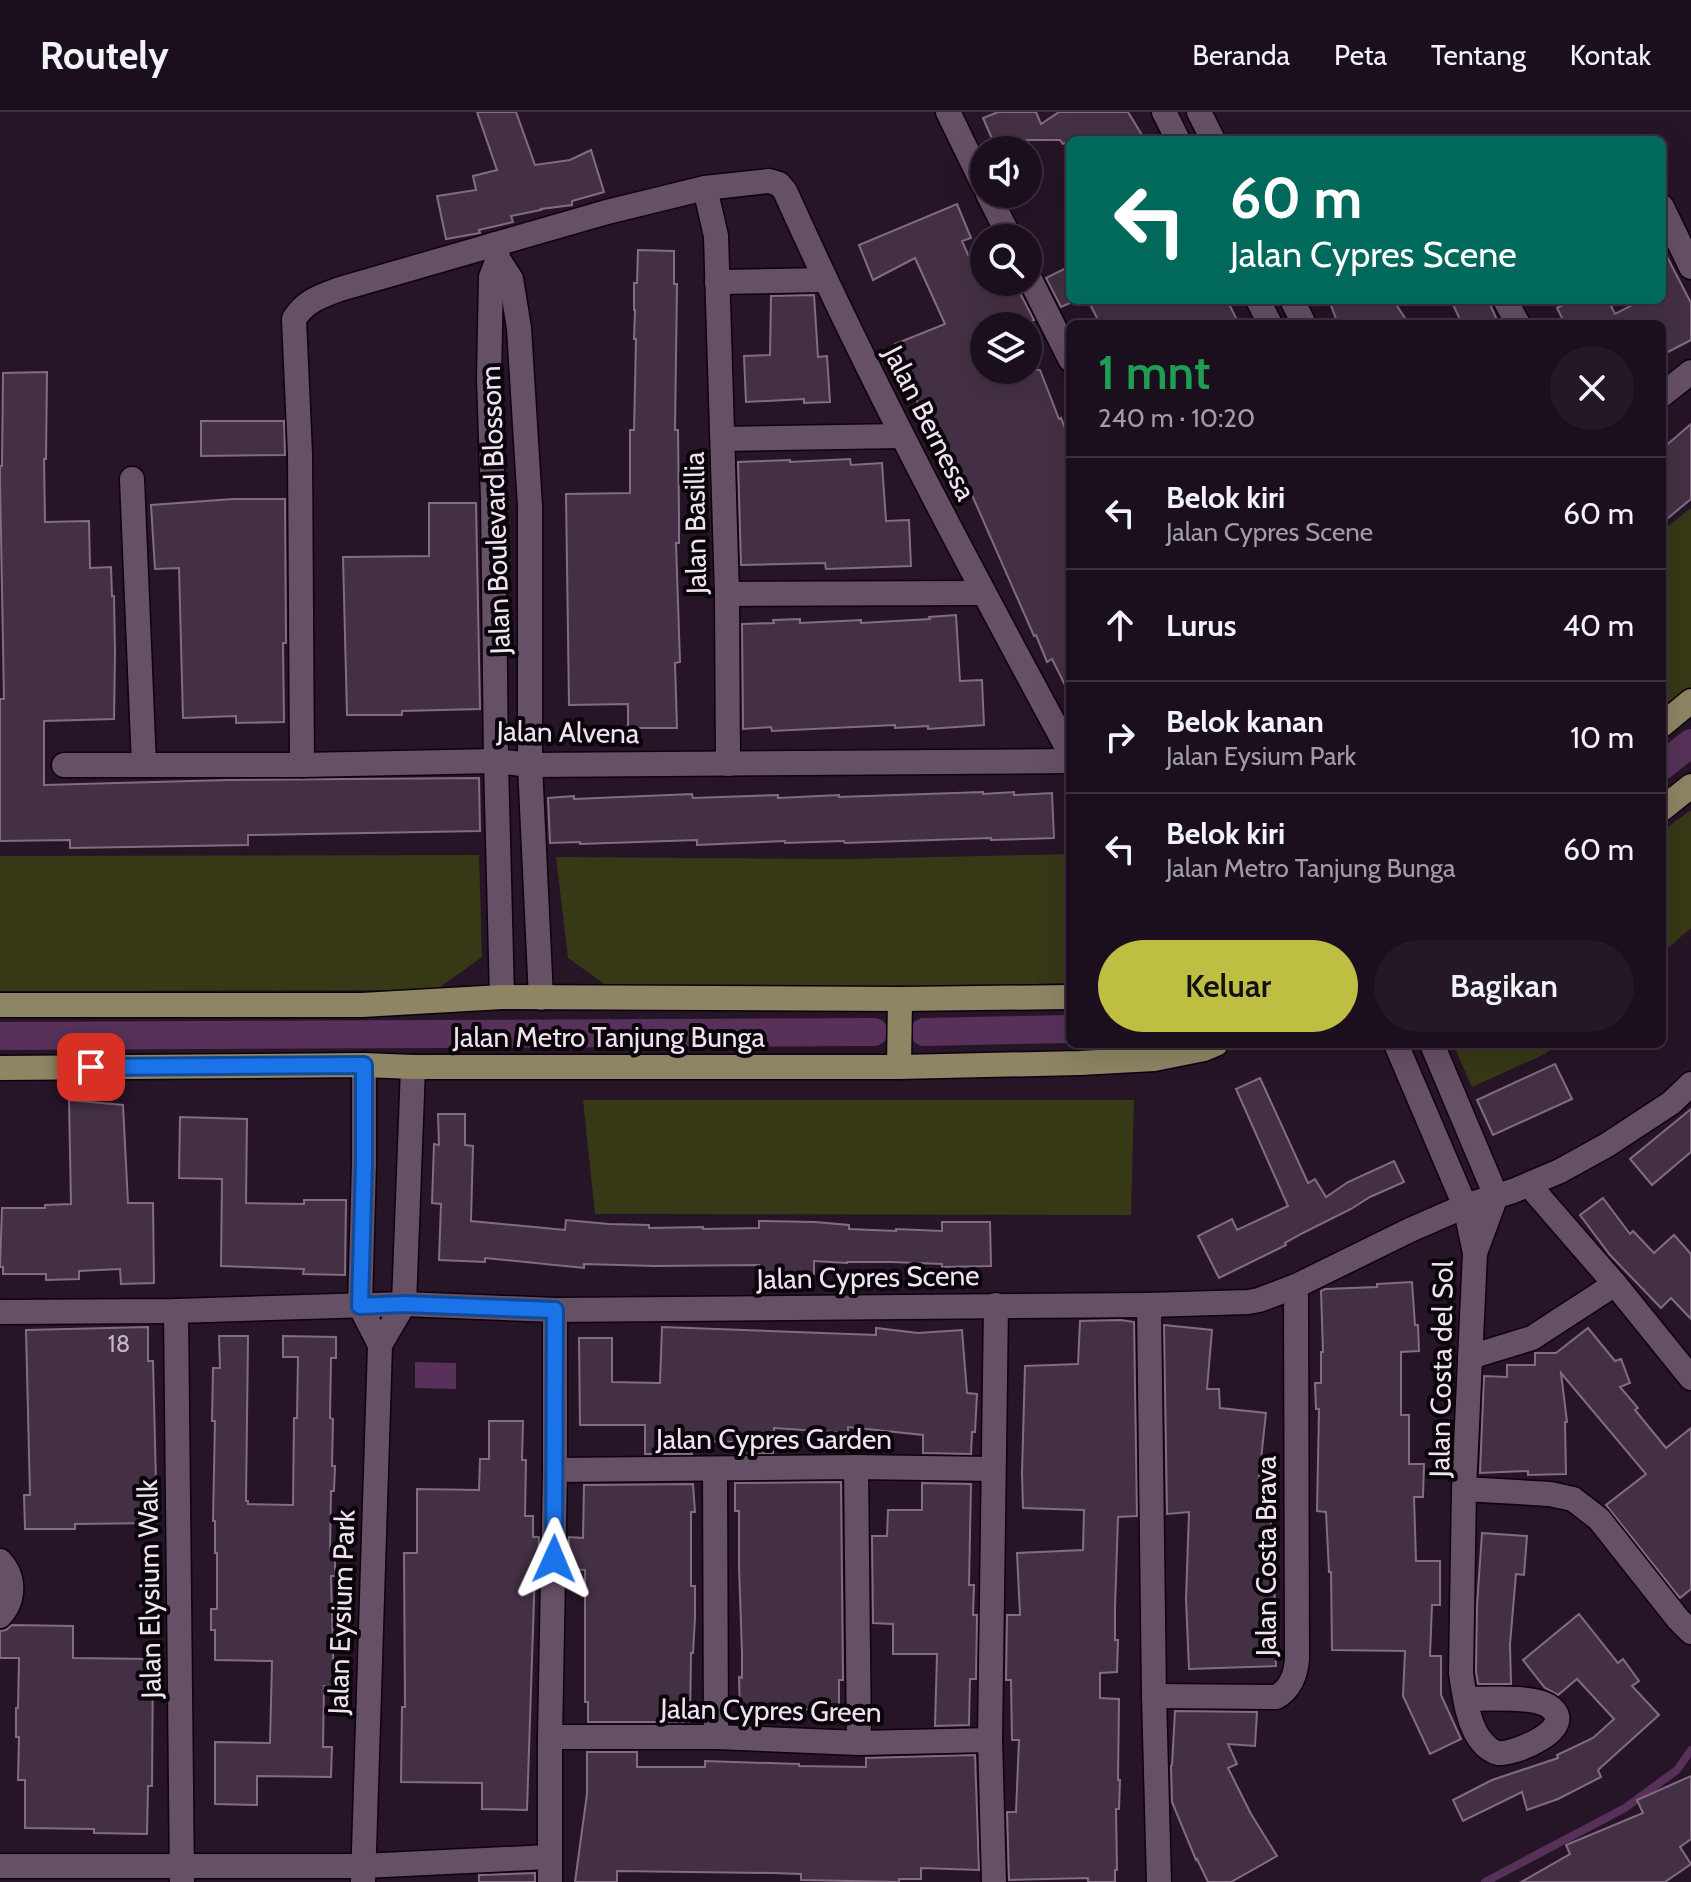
<!DOCTYPE html>
<html lang="id">
<meta charset="utf-8">
<style>
body{margin:0;font-family:Cabin,sans-serif;background:#251826;color:#f1f3f6;height:100vh;display:flex;flex-direction:column;font-size:30px;white-space:nowrap}
*{box-sizing:border-box;margin:0}
p{font-size:26px;color:#a09ca4}
.icon{flex:none;width:44px;height:44px;fill:none;stroke:currentColor;stroke-width:2;stroke-linecap:round;stroke-linejoin:round}
.map{position:relative;flex:1;overflow:hidden}
.drawer{position:absolute;left:1066px;top:208px;width:600px;height:728px;display:flex;flex-direction:column;background:#1c0f1d;border-radius:12px;box-shadow:0 8px 32px #0002,0 0 0 2px #3a2f3b}
.drawer>*{flex:none}
.top-card{position:absolute;left:1066px;top:24px;width:600px;height:168px;border-radius:12px;box-shadow:0 8px 32px #0002,0 0 0 2px #3a2f3b;background:#00695c;color:#fff;overflow:hidden}
.buttons{position:absolute;left:970px;top:24px;display:grid;gap:16px}
.buttons a{display:grid;place-items:center;width:72px;height:72px;border-radius:50%;background:#1c0f1d;box-shadow:0 8px 32px #0002,0 0 0 2px #3a2f3b;font-size:40px}
.pin{position:absolute;display:grid;place-items:center;width:68px;height:68px;color:#fff;margin:-34px;border-radius:16px;box-shadow:0 4px 12px #0006}
.me{position:absolute;width:88px;margin:-44px;rotate:1deg;stroke-linejoin:round;filter:drop-shadow(0 0 6px #0008)}
.turn{display:flex;align-items:center;gap:28px;height:168px;padding:0 32px;font-size:36px}
.turn .icon{width:104px;height:104px;stroke-width:2.5}
.turn b{display:block;font-size:56px;line-height:68px}
.round{display:grid;place-items:center;flex:none;width:84px;height:84px;border-radius:42px;background:#251826}
.head{display:flex;align-items:center;justify-content:space-between;height:136px;padding:0 32px}
h1{font-size:48px;font-weight:600;line-height:60px;color:#1e9e55}
.button{display:flex;gap:16px;margin-top:auto;padding:16px 32px}
.button a{flex:1;height:92px;border-radius:48px;background:#bebf42;color:#111;font-size:32px;font-weight:600;line-height:92px;text-align:center}
.button a+a{background:#251826;color:#f1f3f6}
ul{padding:0;list-style:none}
li{display:flex;align-items:center;gap:24px;height:112px;padding:0 32px;border-top:2px solid #3a2f3b}
li div{flex:1}
li b{display:block;font-size:30px}
li em{font-style:normal}
header{display:flex;align-items:center;gap:48px;box-sizing:border-box;height:112px;padding:0 40px;background:#1c0f1d;border-bottom:2px solid #3a2f3b}
header strong{font-size:38px}
nav{display:flex;gap:44px;margin-inline-start:auto;font-size:28px}
.map>svg:first-child{display:block}
.green{fill:#373816}
.water{fill:#573159}
.lines{fill:none;stroke-linecap:round;stroke-linejoin:round}
.stream{stroke:#573159;stroke-width:8}
.canal{stroke:#573159;stroke-width:28}
.building{fill:#443044;stroke:#836c83;stroke-width:2}
.minor-casing{stroke:#0e020f;stroke-width:27}
.major-casing{stroke:#0e020f;stroke-width:27}
.minor{stroke:#665066;stroke-width:24}
.major{stroke:#8d8564;stroke-width:24}
.route-casing{stroke:#114b97;stroke-width:20}
.route{stroke:#1a73e8;stroke-width:14}
.labels{text-anchor:middle;stroke-width:8;stroke-linejoin:round;paint-order:stroke}
.number-label{font-size:24px;fill:#c5b6c5}
.street-label{font-size:28px;fill:#f0e3f0;stroke:#0a040b}
</style>
<header>
<strong>Routely</strong>
<nav><a>Beranda</a><a>Peta</a><a>Tentang</a><a>Kontak</a></nav>
</header>
<div class="map">
<svg width="1691" height="1770" viewBox="0 0 1691 1770">
<rect width="100%" height="100%" fill="#261427"/>
<g class="green">
<polygon points="1691,396 1691,576 1662,599 1662,419"/>
<polygon points="1691,698 1691,816 1662,841 1662,719"/>
<polygon points="1070,742 1070,871 960,874 610,876 568,846 556,745 845,747"/>
<polygon points="479,743 482,845 436,878 0,879 0,744"/>
<polygon points="1453,932 1556,932 1545,942 1472,975"/>
<polygon points="583,988 1134,988 1131,1103 595,1102"/>
</g>
<polygon class="water" points="415,1250 456,1251 456,1277 415,1276"/>
<g class="lines">
<polyline class="stream" points="1485,1770 1625,1696 1677,1658 1691,1638"/>
<g class="canal">
<polyline points="1662,654 1691,631"/>
<polyline points="924,920 1070,917"/>
<polyline points="0,924 874,920"/>
</g>
</g>
<g class="building">
<polygon points="477,0 516,0 535,53 570,48 591,38 604,80 572,89 572,93 541,97 541,98 511,104 513,110 479,118 480,121 446,127 437,84 476,78 473,64 497,58"/>
<polygon points="998,0 1036,0 1041,12 1059,0 1128,0 1145,28 1070,28 1063,32 1060,28 1015,28 996,36 983,6"/>
<polygon points="957,92 971,126 962,129 980,170 1008,170 1012,182 1019,179 1034,208 1021,214 984,214 984,258 1040,258 1059,307 1061,306 1070,329 1070,583 1052,547 1047,550 1036,523 1034,524 961,358 955,361 933,307 925,310 895,232 945,212 915,146 873,168 859,133"/>
<polygon points="1662,135 1691,191 1691,228 1662,243 1662,212 1565,212 1557,196 1573,188 1608,188 1615,202 1642,188 1662,188"/>
<polygon points="638,138 674,139 674,172 677,172 675,318 678,318 679,402 679,431 676,431 680,550 675,551 677,616 628,616 628,592 569,593 566,382 630,381 630,318 634,318 636,227 634,227 635,198 634,198 634,171 637,171"/>
<polygon points="1070,154 1070,191 1061,195 1046,166"/>
<polygon points="814,183 818,245 827,244 830,290 804,291 804,287 746,290 744,244 770,243 771,184"/>
<polygon points="1088,188 1227,188 1239,212 1100,212"/>
<polygon points="1329,188 1393,188 1409,212 1338,212"/>
<polygon points="1451,188 1488,188 1499,212 1462,212"/>
<polygon points="47,260 46,347 44,347 45,410 89,409 90,456 111,455 112,484 114,484 115,541 114,607 44,609 44,673 229,668 479,666 480,719 248,723 248,733 70,736 70,728 0,729 0,587 4,587 0,368 0,354 2,354 3,261"/>
<polygon points="201,309 284,309 285,343 201,344"/>
<polygon points="1691,312 1691,387 1662,411 1662,337"/>
<polygon points="850,347 851,353 882,351 886,409 909,408 911,454 826,457 825,451 741,453 738,350 790,348 790,350"/>
<polygon points="233,387 285,387 286,531 283,531 284,610 236,611 236,604 183,606 179,456 155,457 151,393"/>
<polygon points="429,391 476,391 480,597 402,599 402,603 347,603 343,445 429,444"/>
<polygon points="956,503 960,569 982,568 984,613 928,617 928,614 895,616 895,613 772,619 771,615 743,617 742,512 774,511 773,508 800,507 800,511 861,508 861,511 930,507 929,505"/>
<polygon points="983,680 983,682 1014,680 1014,683 1052,681 1054,726 991,728 991,726 845,731 844,729 785,731 785,729 697,733 697,728 580,732 580,730 550,731 548,686 574,684 574,687 692,682 693,686 778,683 778,686 839,683 839,685"/>
<polygon points="1555,952 1572,987 1493,1023 1477,988"/>
<polygon points="1260,966 1308,1071 1315,1067 1326,1085 1348,1070 1394,1049 1404,1070 1370,1085 1351,1097 1303,1121 1285,1131 1286,1133 1219,1166 1198,1124 1232,1107 1237,1118 1288,1094 1236,977"/>
<polygon points="69,988 123,993 128,1091 153,1091 154,1171 121,1172 120,1157 79,1159 79,1167 46,1168 46,1162 3,1162 3,1155 0,1155 2,1096 45,1096 45,1093 71,1092"/>
<polygon points="1691,997 1691,1040 1652,1073 1630,1047"/>
<polygon points="438,1002 465,1002 465,1033 473,1034 471,1109 565,1118 566,1108 609,1112 649,1113 649,1116 703,1115 703,1117 759,1116 759,1109 815,1110 849,1113 849,1117 896,1119 896,1117 942,1119 942,1110 990,1110 991,1154 942,1155 942,1152 891,1150 847,1150 847,1151 814,1149 814,1162 758,1161 759,1153 655,1154 584,1152 584,1156 485,1146 485,1150 439,1148 441,1092 432,1091 434,1032 439,1033"/>
<polygon points="180,1005 247,1007 246,1091 304,1092 304,1088 346,1088 345,1163 303,1162 304,1157 221,1154 222,1067 179,1066"/>
<polygon points="1603,1086 1630,1122 1633,1119 1654,1141 1674,1123 1691,1142 1691,1207 1671,1186 1661,1196 1610,1143 1580,1103"/>
<polygon points="1412,1170 1415,1213 1418,1213 1419,1239 1401,1240 1401,1303 1409,1303 1409,1352 1424,1352 1423,1385 1414,1385 1416,1449 1440,1449 1440,1493 1432,1493 1430,1544 1441,1544 1441,1583 1461,1627 1430,1642 1403,1584 1405,1539 1332,1538 1331,1460 1329,1460 1326,1400 1317,1399 1319,1297 1316,1297 1315,1271 1321,1271 1321,1240 1323,1240 1321,1179 1325,1177 1377,1175 1377,1172"/>
<polygon points="1121,1208 1134,1210 1137,1404 1118,1405 1115,1496 1115,1528 1118,1528 1117,1560 1100,1561 1100,1586 1119,1587 1118,1668 1120,1668 1119,1697 1116,1697 1117,1758 1115,1758 1115,1770 1088,1770 1088,1766 1009,1768 1007,1700 1016,1700 1019,1628 1012,1628 1011,1568 1006,1568 1007,1503 1020,1503 1017,1441 1083,1438 1084,1398 1023,1396 1022,1361 1025,1254 1078,1252 1080,1209"/>
<polygon points="1164,1213 1212,1218 1207,1277 1219,1277 1220,1296 1266,1301 1259,1366 1271,1366 1271,1437 1275,1437 1273,1470 1275,1470 1274,1507 1276,1554 1189,1557 1186,1487 1189,1400 1167,1402"/>
<polygon points="148,1215 148,1249 153,1249 157,1411 75,1412 75,1417 25,1417 24,1383 30,1383 26,1218"/>
<polygon points="662,1215 876,1223 876,1216 918,1221 962,1218 967,1281 977,1282 975,1320 972,1320 971,1342 923,1341 923,1323 848,1315 848,1321 774,1316 773,1341 736,1341 736,1330 691,1329 692,1342 645,1342 645,1313 580,1313 579,1226 612,1226 612,1270 660,1271"/>
<polygon points="1588,1216 1615,1249 1621,1247 1630,1271 1620,1275 1638,1296 1635,1298 1666,1336 1691,1316 1691,1477 1680,1486 1606,1393 1646,1362 1561,1261 1567,1310 1565,1310 1566,1362 1528,1363 1528,1359 1480,1361 1484,1264 1507,1265 1507,1253 1535,1253 1535,1241 1556,1241"/>
<polygon points="219,1224 248,1224 246,1389 248,1389 248,1392 293,1393 294,1306 297,1306 298,1245 283,1245 283,1224 336,1225 336,1246 331,1246 330,1306 333,1307 332,1354 335,1354 334,1379 331,1379 330,1439 335,1439 335,1464 331,1464 334,1575 324,1574 323,1635 332,1635 331,1665 257,1664 257,1693 215,1692 215,1630 270,1631 272,1549 215,1548 215,1518 211,1518 211,1497 217,1497 217,1441 215,1441 215,1409 213,1409 215,1309 212,1309 213,1256 220,1256"/>
<polygon points="489,1309 523,1309 522,1348 526,1348 525,1404 533,1404 533,1425 539,1425 538,1457 535,1457 527,1698 482,1697 482,1671 401,1670 402,1595 405,1595 404,1441 417,1441 417,1377 479,1378 480,1347 489,1347"/>
<polygon points="841,1370 843,1568 839,1568 839,1598 779,1597 779,1600 740,1598 739,1565 742,1566 742,1541 739,1455 739,1399 735,1399 735,1371"/>
<polygon points="922,1371 971,1372 969,1473 974,1473 973,1503 977,1503 976,1567 970,1567 969,1613 935,1614 937,1542 893,1542 893,1512 873,1511 872,1424 887,1424 888,1398 922,1398"/>
<polygon points="693,1372 695,1400 691,1400 691,1474 695,1474 695,1506 693,1541 691,1541 690,1610 588,1610 588,1590 585,1590 585,1458 568,1457 569,1425 583,1426 584,1373"/>
<polygon points="1482,1421 1527,1424 1524,1463 1516,1462 1510,1532 1511,1572 1478,1572 1476,1560 1477,1493"/>
<polygon points="1579,1502 1618,1551 1623,1547 1639,1569 1632,1574 1659,1603 1598,1658 1601,1665 1558,1687 1527,1698 1522,1680 1463,1709 1453,1688 1492,1668 1558,1646 1557,1643 1593,1626 1614,1607 1577,1567 1558,1583 1545,1576 1523,1548"/>
<polygon points="12,1513 73,1514 73,1546 153,1547 152,1674 148,1674 147,1722 94,1721 94,1717 25,1716 25,1668 18,1668 19,1625 16,1625 16,1596 18,1596 19,1546 0,1546 0,1519 6,1518"/>
<polygon points="1175,1599 1257,1600 1255,1634 1228,1632 1237,1652 1228,1656 1251,1702 1277,1744 1231,1770 1208,1770 1197,1747 1196,1748 1172,1690 1171,1654 1172,1653"/>
<polygon points="587,1640 637,1640 637,1655 705,1655 705,1649 799,1652 799,1654 866,1655 866,1646 975,1643 979,1758 921,1756 921,1767 899,1767 899,1770 801,1768 801,1762 773,1761 617,1759 617,1770 575,1770 587,1682"/>
<polygon points="1691,1664 1691,1727 1680,1735 1691,1752 1665,1770 1521,1770 1570,1742 1566,1733 1643,1701 1637,1688"/>
<polygon points="535,1761 535,1770 479,1770 479,1763"/>
</g>
<g class="lines">
<g class="minor-casing">
<g id="minor">
<polyline points="948,0 984,74"/>
<polyline points="1164,0 1178,28"/>
<polyline points="1199,0 1213,28"/>
<polyline points="705,76 716,124 727,482 728,652"/>
<polyline points="988,82 1010,126"/>
<polyline points="1662,95 1691,155"/>
<polyline points="496,132 498,147 491,165 489,266 493,387 496,649 502,885"/>
<polyline points="498,147 511,167 519,216 530,394 530,653 541,886"/>
<polyline points="1028,163 1070,247"/>
<polyline points="717,170 825,168"/>
<polyline points="1258,188 1270,212"/>
<polyline points="1292,188 1304,212"/>
<polyline points="1505,188 1518,212"/>
<polyline points="1662,283 1691,260"/>
<polyline points="723,327 902,324"/>
<polyline points="132,367 144,653"/>
<polyline points="727,482 984,481"/>
<polyline points="64,653 302,653 496,649 530,653 1070,649"/>
<path d="M302,653L300,342L294,207C305,189 321,184 340,177L607,100L705,76L769,69L779,72L785,79C871,271 970,456 1070,641"/>
<polyline points="1396,932 1465,1094 1475,1141 1464,1377 1550,1382 1573,1387 1599,1407 1678,1507 1691,1520"/>
<polyline points="1432,932 1496,1084 1475,1141"/>
<polyline points="1529,1073 1615,1172 1691,1266"/>
<polyline points="1149,1193 1154,1584 1159,1770"/>
<polyline points="176,1199 182,1770"/>
<polyline points="0,1200 176,1199 404,1192 555,1198 1149,1193 1248,1190 1259,1188 1296,1174 1410,1118 1465,1094 1513,1079 1560,1059 1607,1033 1671,991 1691,972"/>
<polyline points="380,1233 404,1192 413,955"/>
<polyline points="1470,1245 1532,1226 1615,1172"/>
<polyline points="856,1355 859,1631"/>
<polyline points="715,1357 716,1625"/>
<polyline points="555,1358 856,1355 992,1357"/>
<path d="M1464,1377L1461,1561C1464,1581 1468,1616 1483,1631C1486,1635 1493,1640 1498,1641C1514,1643 1579,1616 1550,1595C1535,1583 1484,1587 1465,1587"/>
<path d="M0,1449C15,1465 15,1488 0,1504"/>
<path d="M1154,1584L1276,1585C1290,1578 1296,1562 1297,1547L1296,1174"/>
<polyline points="550,1625 716,1625 859,1631 990,1628"/>
<polyline points="0,1754 363,1754 549,1745"/>
<polyline points="363,1770 380,1233 360,1194 364,1051 364,953"/>
<polyline points="550,1770 550,1625 555,1358 555,1198"/>
<polyline points="994,1770 990,1628 996,1193"/>
</g>
</g>
<g class="major-casing">
<g id="major">
<polyline points="1662,613 1691,589"/>
<polyline points="1662,697 1691,674"/>
<polyline points="0,893 362,893 502,885 900,887 1070,885"/>
<polyline points="899,955 900,887"/>
<polyline points="0,956 364,953 413,955 899,955 1080,951 1154,947 1204,937 1216,932"/>
</g>
</g>
<use href="#minor" class="minor"/>
<use href="#major" class="major"/>
</g>
<g class="lines">
<g class="route-casing">
<polyline id="route" points="91,955 364,953 364,1051 360,1194 404,1192 555,1198 554,1447"/>
</g>
<use href="#route" class="route"/>
</g>
<g class="labels">
<g class="number-label">
<text x="119" y="1240">18</text>
</g>
<g class="street-label">
<text transform="translate(930 311) rotate(63)" y="10">Jalan Bernessa</text>
<text transform="translate(495 398) rotate(-92)" y="10">Jalan Boulevard Blossom</text>
<text transform="translate(695 411) rotate(-91)" y="10">Jalan Basillia</text>
<text transform="translate(568 620) rotate(1)" y="10">Jalan Alvena</text>
<text x="609" y="935">Jalan Metro Tanjung Bunga</text>
<text transform="translate(868 1165) rotate(-1)" y="10">Jalan Cypres Scene</text>
<text transform="translate(1441 1257) rotate(-89)" y="10">Jalan Costa del Sol</text>
<text x="774" y="1337">Jalan Cypres Garden</text>
<text transform="translate(1266 1444) rotate(-90)" y="10">Jalan Costa Brava</text>
<text transform="translate(149 1477) rotate(-91)" y="10">Jalan Elysium Walk</text>
<text transform="translate(341 1500) rotate(-88)" y="10">Jalan Eysium Park</text>
<text transform="translate(771 1598) rotate(1)" y="10">Jalan Cypres Green</text>
</g>
</g>
</svg>
<div class="buttons">
<a><svg class="icon" aria-label="sound" viewBox="0 0 24 24"><path d="M4 9h4l5-4v14l-5-4H4zM17 9q2 3 0 6"/></svg></a>
<a><svg class="icon" aria-label="search" viewBox="0 0 24 24"><circle cx="10" cy="10" r="6"/><path d="M15 15l6 6"/></svg></a>
<a><svg class="icon" aria-label="layers" viewBox="0 0 24 24"><path d="M12 4l9 5-9 5-9-5zM3 14l9 5 9-5"/></svg></a>
</div>
<div class="pin" style="left:91px;top:955px;background:#d93025"><svg class="icon" aria-label="arrive" viewBox="0 0 24 24"><path d="M6 21V4h12l-3 4 3 4H6"/></svg></div>
<svg class="me" style="left:554px;top:1447px" viewBox="-20 -20 40 40"><path d="M0-17L14 15 0 8-14 15z" fill="#1a73e8" stroke="#fff" stroke-width="4"/></svg>
<div class="top-card">
<div class="turn"><svg class="icon" aria-label="left" viewBox="0 0 24 24"><path d="M17 20v-9H6M10 6l-5 5 5 5"/></svg><div><b>60 m</b>Jalan Cypres Scene</div></div>
</div>
<section class="drawer">
<div class="head"><div><h1>1 mnt</h1><p>240 m · 10:20</p></div><a class="round"><svg class="icon" aria-label="close" viewBox="0 0 24 24"><path d="M6 6l12 12M18 6L6 18"/></svg></a></div>
<ul>
<li><svg class="icon" aria-label="left" viewBox="0 0 24 24"><path d="M17 20v-9H6M10 6l-5 5 5 5"/></svg><div><b>Belok kiri</b><p>Jalan Cypres Scene</p></div><em>60 m</em></li>
<li><svg class="icon" aria-label="ahead" viewBox="0 0 24 24"><path d="M12 20V5M6 11l6-6 6 6"/></svg><div><b>Lurus</b></div><em>40 m</em></li>
<li><svg class="icon" aria-label="right" viewBox="0 0 24 24"><path d="M7 20v-9h11M14 6l5 5-5 5"/></svg><div><b>Belok kanan</b><p>Jalan Eysium Park</p></div><em>10 m</em></li>
<li><svg class="icon" aria-label="left" viewBox="0 0 24 24"><path d="M17 20v-9H6M10 6l-5 5 5 5"/></svg><div><b>Belok kiri</b><p>Jalan Metro Tanjung Bunga</p></div><em>60 m</em></li>
</ul>
<div class="button"><a>Keluar</a><a>Bagikan</a></div>
</section>
</div>
